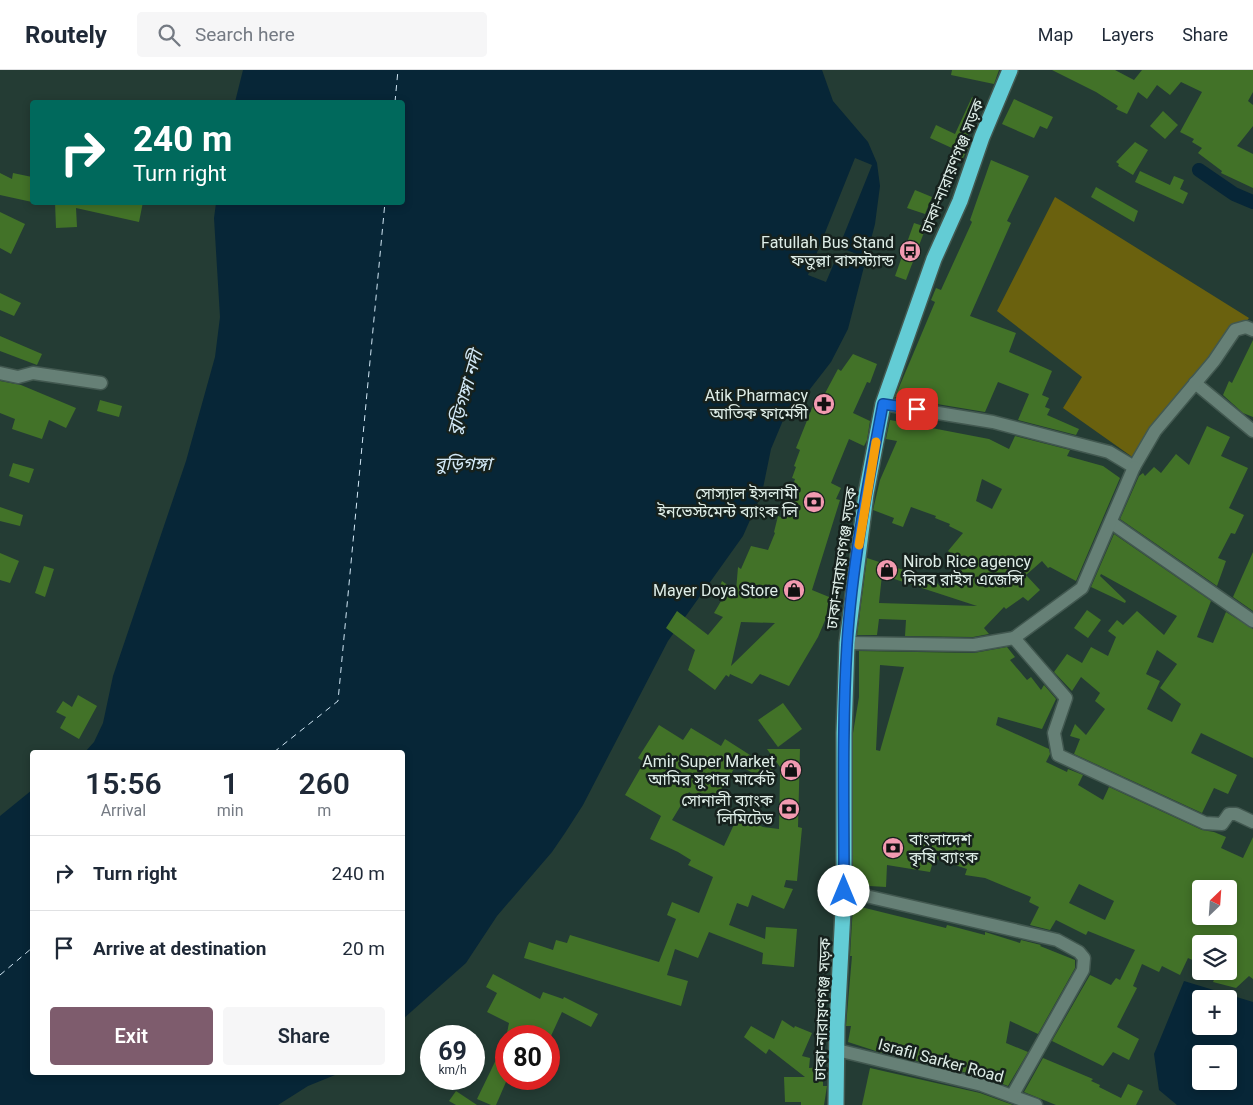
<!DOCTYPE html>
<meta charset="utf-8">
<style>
body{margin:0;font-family:Roboto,"Noto Sans Bengali",sans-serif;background:#f6f6f7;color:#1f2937;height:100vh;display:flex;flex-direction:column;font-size:19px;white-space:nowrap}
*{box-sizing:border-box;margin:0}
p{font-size:16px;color:#747a83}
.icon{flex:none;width:28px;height:28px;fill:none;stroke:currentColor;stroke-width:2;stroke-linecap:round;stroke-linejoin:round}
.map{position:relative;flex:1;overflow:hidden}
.panel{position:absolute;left:30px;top:680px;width:375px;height:325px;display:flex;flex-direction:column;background:#fff;border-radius:5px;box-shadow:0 2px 8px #0003}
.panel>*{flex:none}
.banner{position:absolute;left:30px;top:30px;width:375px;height:105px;border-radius:5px;box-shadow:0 2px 8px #0003;background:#00695c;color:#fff;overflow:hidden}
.needle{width:32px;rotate:25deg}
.buttons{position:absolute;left:1192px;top:810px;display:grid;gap:10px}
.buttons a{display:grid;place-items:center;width:45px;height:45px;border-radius:5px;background:#fff;box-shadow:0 2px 8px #0003;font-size:25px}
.speed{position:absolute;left:420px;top:955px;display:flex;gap:10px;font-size:25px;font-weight:700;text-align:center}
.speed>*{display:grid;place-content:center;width:65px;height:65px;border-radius:50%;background:#fff;box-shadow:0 2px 8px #0003;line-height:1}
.speed small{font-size:12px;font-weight:400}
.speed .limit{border:8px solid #d22;background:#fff;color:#111}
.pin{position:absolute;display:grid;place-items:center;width:42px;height:42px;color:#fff;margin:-21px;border-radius:10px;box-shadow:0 2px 8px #0006}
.me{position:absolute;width:55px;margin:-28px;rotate:0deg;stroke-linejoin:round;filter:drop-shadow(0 0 4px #0008)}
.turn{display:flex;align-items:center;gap:18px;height:105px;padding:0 20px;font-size:22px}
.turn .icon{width:65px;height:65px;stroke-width:2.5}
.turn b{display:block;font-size:35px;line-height:42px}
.eta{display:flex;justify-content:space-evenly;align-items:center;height:85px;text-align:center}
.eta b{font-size:30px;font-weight:600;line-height:35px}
.button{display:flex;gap:10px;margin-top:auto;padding:10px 20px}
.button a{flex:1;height:58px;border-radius:5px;background:#7e5c6d;color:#fff;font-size:20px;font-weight:600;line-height:58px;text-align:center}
.button a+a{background:#f6f6f7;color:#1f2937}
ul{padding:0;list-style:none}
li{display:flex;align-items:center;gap:15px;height:75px;padding:0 20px;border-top:1px solid #e0e1e3}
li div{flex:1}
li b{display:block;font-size:19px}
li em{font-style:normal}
header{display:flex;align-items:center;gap:30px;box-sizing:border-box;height:70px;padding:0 25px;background:#fff;border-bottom:1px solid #e0e1e3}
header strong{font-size:24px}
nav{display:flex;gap:28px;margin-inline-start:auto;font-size:18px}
.search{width:350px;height:45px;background:#f6f6f7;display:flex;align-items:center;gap:12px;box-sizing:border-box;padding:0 18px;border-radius:5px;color:#747a83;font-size:19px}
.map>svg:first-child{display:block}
.green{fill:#6a610e}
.water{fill:#072637;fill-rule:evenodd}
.pier{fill:#243c34}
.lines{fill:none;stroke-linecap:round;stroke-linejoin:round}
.canal{stroke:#072637;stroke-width:14}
.ferry{stroke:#d2e8f6;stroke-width:1;stroke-dasharray:6 5;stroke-linecap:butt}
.building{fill:#427228;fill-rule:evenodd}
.street-casing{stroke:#425850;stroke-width:15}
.highway-casing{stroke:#425850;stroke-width:18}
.street{stroke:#668076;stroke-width:12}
.highway{stroke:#63ccd5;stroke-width:15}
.route-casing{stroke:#114b97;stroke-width:12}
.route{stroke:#1a73e8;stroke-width:9}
.slow{stroke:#f59e0b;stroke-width:9}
.labels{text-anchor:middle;stroke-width:5;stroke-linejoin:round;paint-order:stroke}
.street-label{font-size:16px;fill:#deede7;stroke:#16211d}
.poi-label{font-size:16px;fill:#deede7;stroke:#16211d;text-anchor:end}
.water-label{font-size:18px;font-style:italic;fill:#d2e8f6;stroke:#16211d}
</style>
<header>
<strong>Routely</strong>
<div class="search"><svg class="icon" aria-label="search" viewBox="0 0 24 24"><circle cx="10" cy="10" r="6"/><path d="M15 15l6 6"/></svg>Search here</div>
<nav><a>Map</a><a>Layers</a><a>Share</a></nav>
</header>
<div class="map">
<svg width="1253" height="1035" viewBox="0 0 1253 1035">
<rect width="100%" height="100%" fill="#243c34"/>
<polygon class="green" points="1055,127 1249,248 1138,391 1063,338 1082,307 997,241"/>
<g class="water">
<polygon points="243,0 822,0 833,31 868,72 877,93 880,116 875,154 848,259 831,292 807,323 784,348 771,379 762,423 743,466 668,571 583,735 565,763 552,782 497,846 466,893 403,949 402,682 85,682 94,672 103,653 113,606 186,391 215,287 220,247 214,148 216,133 402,132 402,32 235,32"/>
<polygon points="32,720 32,1002 340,1003 308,1016 278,1035 0,1035 0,746"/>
<path d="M1184,911L1253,932V1035H1177L1159,1020L1154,984ZM1201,929H1229V956H1201ZM1201,984H1229V1011H1201Z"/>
</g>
<polygon class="pier" points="855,88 872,95 839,177 869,189 867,198 837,186 826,212 808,205"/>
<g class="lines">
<polyline class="canal" points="1199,100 1234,124 1253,132"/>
<g class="ferry">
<polyline points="395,32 398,0"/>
<polyline points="274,682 338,631 385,132"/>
<polyline points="0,905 32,878"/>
</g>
</g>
<g class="building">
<polygon points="952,0 999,0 994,14 951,5"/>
<polygon points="1052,0 1115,0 1134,10 1142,0 1253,0 1253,22 1248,31 1253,35 1253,56 1237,76 1253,84 1253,118 1221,103 1222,101 1198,83 1202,78 1192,72 1194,69 1180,62 1202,22 1181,12 1170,25 1157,15 1147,29 1138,22 1127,44 1116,39 1118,36 1096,22"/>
<polygon points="972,27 983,33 963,76 968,78 962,90 951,85 954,79 930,68 936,55 955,64"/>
<polygon points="1014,29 1053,47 1047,59 1040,56 1034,68 1002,54"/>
<polygon points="1163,41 1178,55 1165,69 1150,56"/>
<polygon points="1135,72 1148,80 1133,105 1118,96 1119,94 1116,92"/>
<polygon points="991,90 1029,106 1007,151 1011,153 970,246 1016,263 1009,282 1052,301 1042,325 1049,328 1045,337 1050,339 1047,345 1079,359 1076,365 1018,350 1029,324 998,312 985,342 895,327 935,232 931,230 936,218 941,220 972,152 970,150"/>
<polygon points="1140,101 1170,115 1174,106 1184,110 1180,119 1188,123 1183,134 1135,112"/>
<polygon points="0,103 12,109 13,103 32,107 32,132 0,125"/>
<polygon points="1096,117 1138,141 1134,152 1091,127"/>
<polygon points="915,120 932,127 925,144 907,138"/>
<polygon points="55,132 143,132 139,152 76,138 77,157 56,158"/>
<polygon points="0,142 25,154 11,184 0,178"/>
<polygon points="914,153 926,157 906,210 895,206"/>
<polygon points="0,223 21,233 14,246 0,240"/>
<polygon points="0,266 42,284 37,295 0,281"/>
<polygon points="1253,270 1253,347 1243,343 1223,325 1229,311 1232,313"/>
<path d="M853,284L877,294L870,313L867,312L853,343L870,351L867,370L864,376L849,369L831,413L841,418L836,429L840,430L812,520L834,529L818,567L789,616L760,604L752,614L730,604L729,607L726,605L715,620L688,600L695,580L666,558L677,541L708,565L723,547L714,543L724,526L717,523L722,511L736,521L738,497L741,499L751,476L768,480L775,463L774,462L778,446L783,448L795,409L792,408L796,397L794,396L800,380L796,378L812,338L819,325L823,327L838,299L841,301ZM741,552L775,553L731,596Z"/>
<polygon points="0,311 21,315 76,338 66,358 49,350 42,369 12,359 15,349 0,343"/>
<polygon points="100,330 122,336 119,347 97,341"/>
<path d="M890,350L989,369L1009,379L1015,366L1070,380L1067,386L1103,396L1120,408L1076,511L1050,497L1048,498L1042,491L1026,505L1040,520L1028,531L1023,527L1006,539L1004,537L984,558L989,564L973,567L905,566L906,550L879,549L877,565H857L867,488L934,510L941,517L966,496L948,481L963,463L949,456L950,454L935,448L936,446L911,437L903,457L892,453L894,448L873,440L880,410L897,371L886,369ZM982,409L1002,419L992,439L976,431ZM882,505L977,536L879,533Z"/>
<polygon points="1207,356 1230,367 1221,386 1248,398 1229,438 1244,445 1235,464 1231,463 1218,488 1226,491 1217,516 1120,449 1139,406 1143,403 1145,406 1154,397 1161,403 1176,384 1189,395"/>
<polygon points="13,393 34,399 29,413 9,406"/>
<polygon points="0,437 23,445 20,456 0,451"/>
<path d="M1114,464L1211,531L1197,567L1213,573L1226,542L1253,559V688L1201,663L1191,683L1237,705L1228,724L1214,718L1202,743L1074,684L1080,669L1070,666L1075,654L1086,665L1105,639L1095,631L1100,623L1081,607L1072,621L1054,602L1067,584L1082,593L1091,577L1108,586L1116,567L1108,561L1117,550L1123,555L1137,541L1164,565L1177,546L1101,504L1100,506L1126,531L1125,533L1091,517ZM1157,580L1177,594L1160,618L1181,634L1172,652L1147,639L1160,611L1146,604Z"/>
<polygon points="1253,482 1253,541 1233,527"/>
<polygon points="0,483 19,491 10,513 0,510"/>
<polygon points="44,496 54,499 45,527 35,523"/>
<polygon points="1087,540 1101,550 1088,568 1074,558"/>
<path d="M1007,577L1015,587L1010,590L1027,610L1031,607L1041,620L1044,615L1056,629L1042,659L998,647L996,655L1049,679L1050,684L1046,692L1067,702L1068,699L1083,705L1078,715L1103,730L1109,717L1202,760L1214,762L1226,767L1221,778L1243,788L1253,767V909L1249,906L1236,918L1213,912L1218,901H1229V874H1201V894L1188,888L1180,905L1162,896L1159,902L1142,894L1133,916L1137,918L1117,957L1139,969L1129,990L1113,982L1103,996L1052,971L1090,905L1111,915L1116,908L1120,910L1135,880L1088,861L1086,865L1056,850L1050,860L1030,855L1039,837L1029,832L1031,827L985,808L965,805L967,799L934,788L930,802L887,795L886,817L853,815V663L859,627V581L974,583ZM880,595L904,597L880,681L876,680ZM1079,814L1114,831L1105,850L1069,833ZM1201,819H1229V846H1201Z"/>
<polygon points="78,625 97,636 79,669 60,658 66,647 56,642 63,631 72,637"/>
<polygon points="783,633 802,659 778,677 758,650"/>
<polygon points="659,655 683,670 691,658 721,676 725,669 775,701 765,710 737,694 711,736 689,722 672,750 724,776 738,746 763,757 779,759 780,703 788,708 767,679 800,679 798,757 802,758 797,811 786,810 784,817 793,819 784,839 752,825 748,837 737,833 729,855 765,869 766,857 797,859 794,897 762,894 763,883 709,862 698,888 675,879 667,905 688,911 681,936 524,888 529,872 553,880 556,870 567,873 570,865 659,892 676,849 667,845 672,832 699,843 713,807 688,795 691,790 678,782 650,769 661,746 625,725 644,692 638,688"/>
<polygon points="853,835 946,858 947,855 985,865 985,862 1020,873 1021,870 1041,875 1040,876 1075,890 1075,898 1038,964 1010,951 1006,973 1028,982 1008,1016 984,1007 904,988 907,978 884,977 882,983 848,972 851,956 846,956 852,886 850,886"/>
<polygon points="493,904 540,929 543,922 563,929 564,927 598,944 591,957 562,942 551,966 515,966 507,963 509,953 487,942 497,923 486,917"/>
<polygon points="782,950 794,958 795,956 812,963 802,986 810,988 809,998 823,997 823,1016 827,1016 824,1035 801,1035 801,1032 785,1032 784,1007 805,1007 769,979 766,984 744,967 751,956 774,969"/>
<polygon points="506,969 506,1012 496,1035 491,1035 477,1029"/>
<polygon points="1043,988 1093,1009 1091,1011 1100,1015 1099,1017 1121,1028 1128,1014 1143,1021 1136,1035 1056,1035 1024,1022"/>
<polygon points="870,998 980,1023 1013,1035 862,1035"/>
<polygon points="456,1021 477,1035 456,1035 449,1031"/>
</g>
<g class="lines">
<g class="street-casing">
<g id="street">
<polyline points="0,303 18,307 33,303 101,313"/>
<polyline points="1195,313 1253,361"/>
<polyline points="883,334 993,352 1109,382 1134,397 1155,361 1214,291 1235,260 1246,257 1253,260"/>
<polyline points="1112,453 1253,551"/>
<polyline points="1014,568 1082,518 1134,397"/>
<polyline points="847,573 974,575 1014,568 1066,628 1054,663 1058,685 1205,753 1222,754 1229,744 1236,744 1253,752"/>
<polyline points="844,821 1057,870 1079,882 1084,888 1083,900 1012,1026"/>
<polyline points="837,980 982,1015 1036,1035"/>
</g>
</g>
<g class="highway-casing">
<polyline id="highway" points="836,1035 837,955 844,821 844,663 847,573 866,424 883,334 934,189 960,131 982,67 1010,0"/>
</g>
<use href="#street" class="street"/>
<use href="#highway" class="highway"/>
</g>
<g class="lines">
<g class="route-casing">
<path id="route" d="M844,821C844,739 842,657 847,575C852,494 868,413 883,334L917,339"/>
</g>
<use href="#route" class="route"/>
<polyline class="slow" points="859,475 876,372"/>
</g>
<defs>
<g id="bus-disc" transform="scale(1.125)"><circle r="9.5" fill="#f29ab0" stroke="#16211d"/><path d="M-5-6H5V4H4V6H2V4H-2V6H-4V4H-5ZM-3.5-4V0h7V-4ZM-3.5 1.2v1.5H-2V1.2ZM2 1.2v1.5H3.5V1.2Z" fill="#111"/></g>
<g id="pharmacy-disc" transform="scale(1.125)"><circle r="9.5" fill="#f29ab0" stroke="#16211d"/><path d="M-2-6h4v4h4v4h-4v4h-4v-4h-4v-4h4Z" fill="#111"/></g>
<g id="bank-disc" transform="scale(1.125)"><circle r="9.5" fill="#f29ab0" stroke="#16211d"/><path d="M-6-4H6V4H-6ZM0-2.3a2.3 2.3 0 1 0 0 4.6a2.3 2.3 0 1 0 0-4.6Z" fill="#111"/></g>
<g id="shop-disc" transform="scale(1.125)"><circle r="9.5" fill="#f29ab0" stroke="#16211d"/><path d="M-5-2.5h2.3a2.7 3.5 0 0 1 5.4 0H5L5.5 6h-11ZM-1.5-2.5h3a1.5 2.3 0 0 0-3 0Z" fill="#111"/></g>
</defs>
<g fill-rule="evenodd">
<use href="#bus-disc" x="910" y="181"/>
<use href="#pharmacy-disc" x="824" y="334"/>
<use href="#bank-disc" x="814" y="432"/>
<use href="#shop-disc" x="887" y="500"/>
<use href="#shop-disc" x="794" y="520"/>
<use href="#shop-disc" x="791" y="700"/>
<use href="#bank-disc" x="789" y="739"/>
<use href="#bank-disc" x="893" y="778"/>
</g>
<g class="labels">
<g class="street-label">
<text transform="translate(952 96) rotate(-68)" y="6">ঢাকা-নারায়ণগঞ্জ সড়ক</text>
<text transform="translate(841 488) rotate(-82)" y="6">ঢাকা-নারায়ণগঞ্জ সড়ক</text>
<text transform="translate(822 939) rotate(-88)" y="6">ঢাকা-নারায়ণগঞ্জ সড়ক</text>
<text transform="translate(941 990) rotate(15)" y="6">Israfil Sarker Road</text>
</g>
<g class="poi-label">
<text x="894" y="178">Fatullah Bus Stand<tspan x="894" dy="18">ফতুল্লা বাসস্ট্যান্ড</tspan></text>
<text x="808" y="331">Atik Pharmacy<tspan x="808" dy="18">আতিক ফার্মেসী</tspan></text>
<text x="798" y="429">সোস্যাল ইসলামী<tspan x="798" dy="18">ইনভেস্টমেন্ট ব্যাংক লি</tspan></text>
<text x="903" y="497" text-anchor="start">Nirob Rice agency<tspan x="903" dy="18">নিরব রাইস এজেন্সি</tspan></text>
<text x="778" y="526">Mayer Doya Store</text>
<text x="775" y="697">Amir Super Market<tspan x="775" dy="18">আমির সুপার মার্কেট</tspan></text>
<text x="773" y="736">সোনালী ব্যাংক<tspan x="773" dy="18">লিমিটেড</tspan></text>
<text x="909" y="775" text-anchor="start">বাংলাদেশ<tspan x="909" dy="18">কৃষি ব্যাংক</tspan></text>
</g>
<g class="water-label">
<text transform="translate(465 323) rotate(-74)" y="6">বুড়িগঙ্গা নদী</text>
<text x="463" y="400">বুড়িগঙ্গা</text>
</g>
</g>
</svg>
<div class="buttons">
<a><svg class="needle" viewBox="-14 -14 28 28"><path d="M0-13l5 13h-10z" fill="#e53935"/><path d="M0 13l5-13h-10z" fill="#747a83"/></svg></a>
<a><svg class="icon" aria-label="layers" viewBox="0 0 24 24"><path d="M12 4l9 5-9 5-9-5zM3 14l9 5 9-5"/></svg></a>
<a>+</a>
<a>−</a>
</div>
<div class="speed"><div>69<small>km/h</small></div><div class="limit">80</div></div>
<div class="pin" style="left:917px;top:339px;background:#d93025"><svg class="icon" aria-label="arrive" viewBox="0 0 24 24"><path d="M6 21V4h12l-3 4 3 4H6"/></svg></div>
<svg class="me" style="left:844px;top:821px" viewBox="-20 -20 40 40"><circle r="19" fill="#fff"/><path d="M0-13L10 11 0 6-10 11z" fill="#1a73e8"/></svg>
<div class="banner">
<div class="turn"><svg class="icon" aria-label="right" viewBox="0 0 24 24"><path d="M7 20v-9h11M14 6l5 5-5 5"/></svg><div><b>240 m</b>Turn right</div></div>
</div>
<section class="panel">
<div class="eta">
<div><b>15:56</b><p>Arrival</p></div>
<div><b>1</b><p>min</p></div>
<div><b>260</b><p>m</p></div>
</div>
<ul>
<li><svg class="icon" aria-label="right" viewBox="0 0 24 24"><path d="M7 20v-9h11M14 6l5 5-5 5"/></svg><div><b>Turn right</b></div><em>240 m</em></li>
<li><svg class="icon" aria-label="arrive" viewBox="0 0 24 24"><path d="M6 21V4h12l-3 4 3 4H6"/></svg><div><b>Arrive at destination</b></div><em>20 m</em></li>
</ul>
<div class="button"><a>Exit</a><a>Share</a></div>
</section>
</div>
